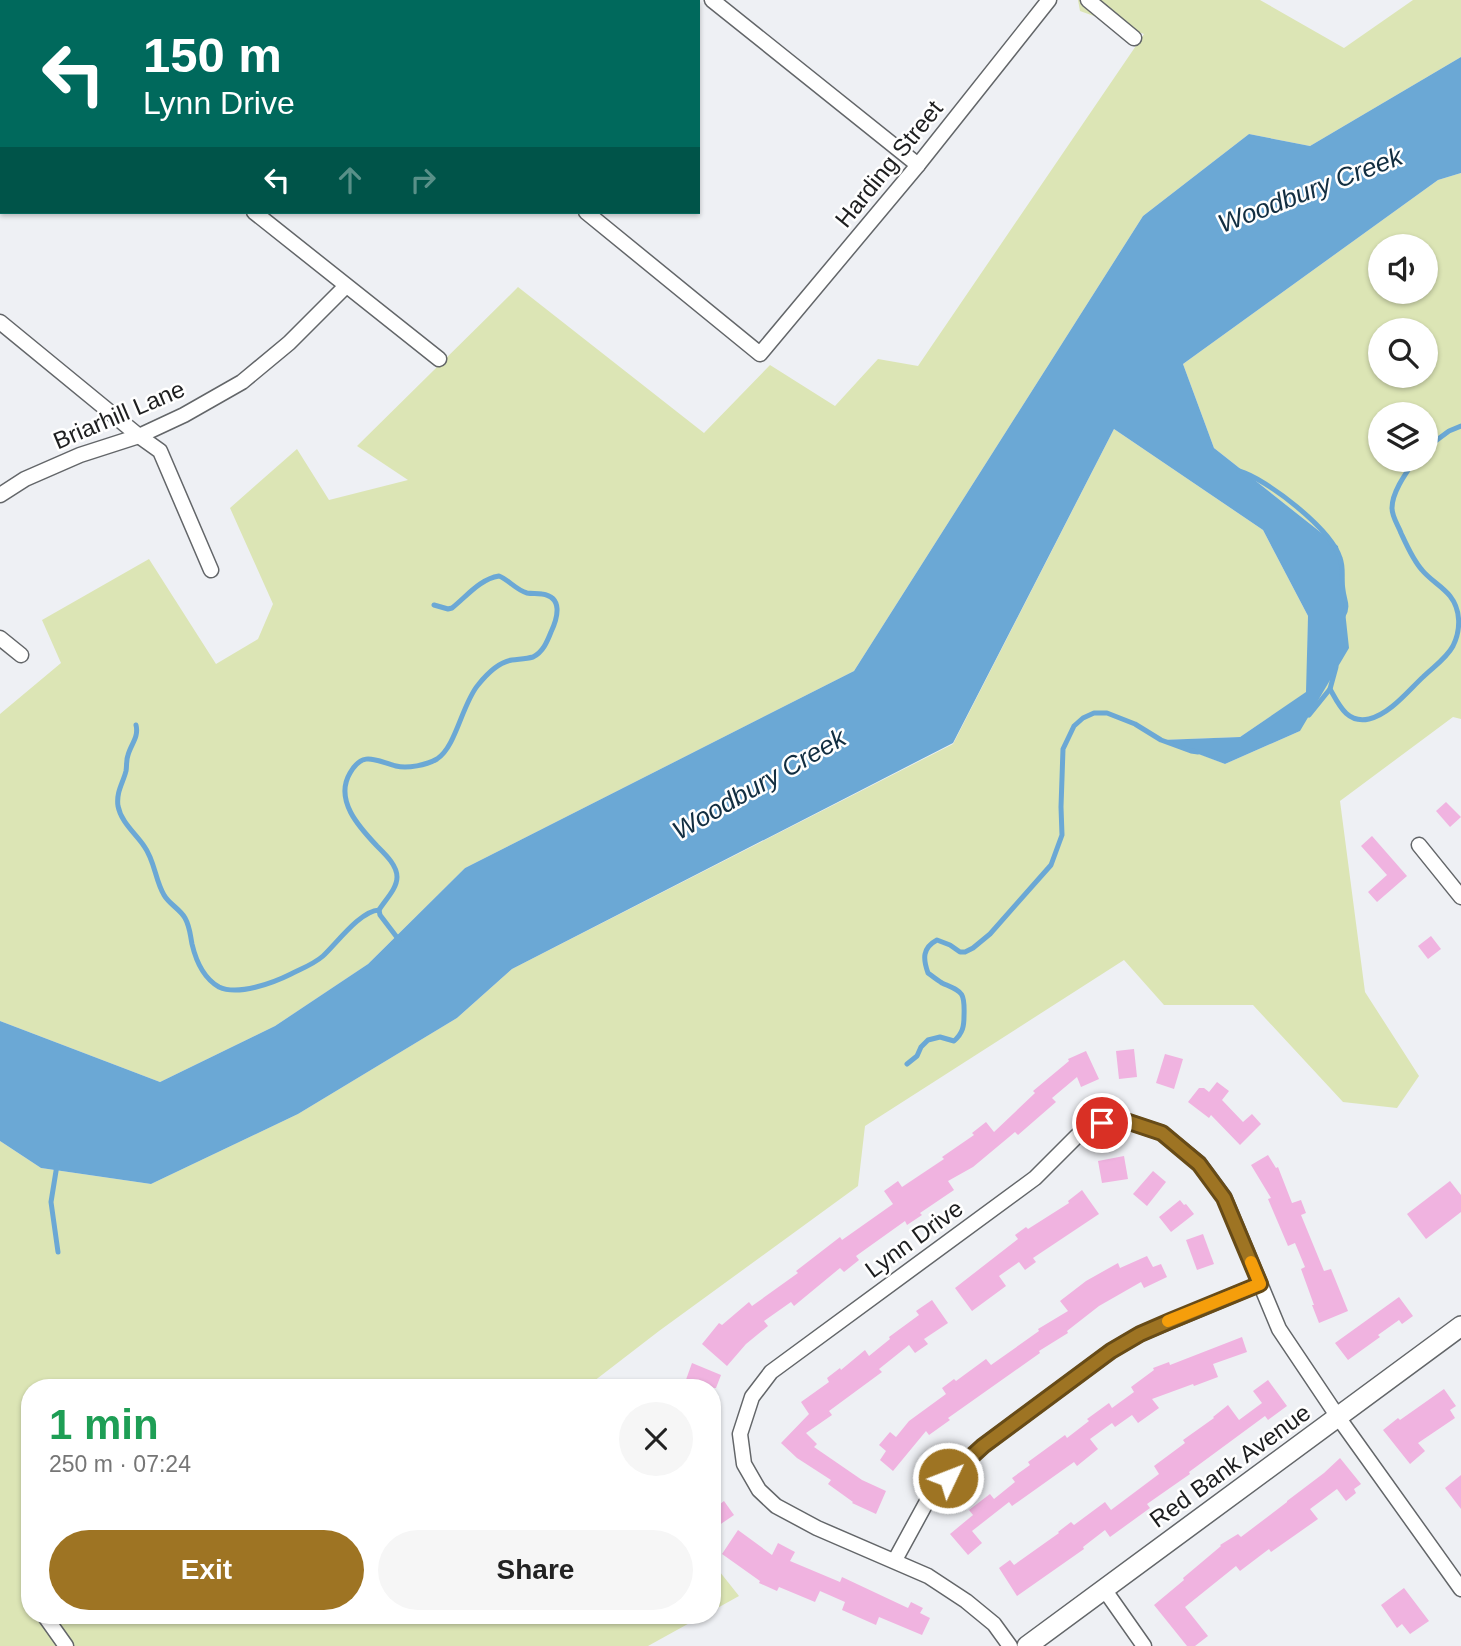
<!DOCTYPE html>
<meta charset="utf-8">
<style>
body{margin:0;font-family:Arial,sans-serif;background:#f6f6f6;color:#222;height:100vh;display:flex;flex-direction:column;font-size:26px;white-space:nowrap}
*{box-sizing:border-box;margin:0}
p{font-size:23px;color:#767676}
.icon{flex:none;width:38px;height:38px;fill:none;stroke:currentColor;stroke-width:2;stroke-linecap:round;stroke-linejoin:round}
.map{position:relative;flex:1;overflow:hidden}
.details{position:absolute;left:21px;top:1379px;width:700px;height:245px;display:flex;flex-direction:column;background:#fff;border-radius:28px;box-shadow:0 2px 5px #0004}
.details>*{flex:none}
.guide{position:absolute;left:0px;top:0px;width:700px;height:214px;box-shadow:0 2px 5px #0004;background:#00695c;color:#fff;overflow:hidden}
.controls{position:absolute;left:1368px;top:234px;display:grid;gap:14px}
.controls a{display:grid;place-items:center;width:70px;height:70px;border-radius:50%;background:#fff;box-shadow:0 2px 5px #0004;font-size:35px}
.pin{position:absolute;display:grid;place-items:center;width:60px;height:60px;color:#fff;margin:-30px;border:4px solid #fff;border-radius:50%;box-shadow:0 2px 7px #0007}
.me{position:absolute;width:77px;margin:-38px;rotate:47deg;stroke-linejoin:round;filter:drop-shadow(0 0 5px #0008)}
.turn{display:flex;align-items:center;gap:24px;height:147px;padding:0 28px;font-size:32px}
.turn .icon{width:91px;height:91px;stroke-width:2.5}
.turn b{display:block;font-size:49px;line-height:60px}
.lanes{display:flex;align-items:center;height:66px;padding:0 28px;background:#0003;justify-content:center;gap:35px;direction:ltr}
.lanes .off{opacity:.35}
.round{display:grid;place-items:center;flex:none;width:74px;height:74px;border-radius:37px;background:#f6f6f6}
.headline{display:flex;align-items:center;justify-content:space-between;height:119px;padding:0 28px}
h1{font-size:42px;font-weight:600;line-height:52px;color:#1e9e55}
.button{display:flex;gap:14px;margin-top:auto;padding:14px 28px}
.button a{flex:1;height:80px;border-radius:42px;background:#9e7423;color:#fff;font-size:28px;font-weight:600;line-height:80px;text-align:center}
.button a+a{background:#f6f6f6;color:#222}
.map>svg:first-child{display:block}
.green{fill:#dce5b5;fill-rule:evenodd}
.water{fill:#6ba8d5}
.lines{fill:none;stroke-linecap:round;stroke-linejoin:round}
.stream{stroke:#6ba8d5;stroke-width:5}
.building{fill:#f0b3e0}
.street-casing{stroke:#636669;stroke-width:17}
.secondary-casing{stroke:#636669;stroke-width:22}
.primary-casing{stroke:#636669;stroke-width:24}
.street{stroke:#fff;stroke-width:14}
.secondary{stroke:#fff;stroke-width:19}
.primary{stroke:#fff;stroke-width:21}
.route-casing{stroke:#674b17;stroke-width:18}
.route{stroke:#9e7423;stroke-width:12}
.slow{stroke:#f59e0b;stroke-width:12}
.labels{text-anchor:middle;stroke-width:5;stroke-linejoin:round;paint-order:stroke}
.street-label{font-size:24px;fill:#1d1e1f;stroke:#fff}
.water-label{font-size:26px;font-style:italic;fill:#122e41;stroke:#fff}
</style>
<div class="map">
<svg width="1461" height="1646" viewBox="0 0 1461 1646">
<rect width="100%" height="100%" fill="#eef0f4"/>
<g class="green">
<polygon points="1078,0 1260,0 1344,48 1413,0 1461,0 1461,57 1310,146 1249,134 1143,216 854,671 465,868 368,964 275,1026 160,1082 0,1021 0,714 61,663 42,620 149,559 216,664 258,639 273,604 230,508 297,449 329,500 408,480 357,446 518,287 704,433 770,365 835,406 878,359 918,366 1144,34 1080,11"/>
<path d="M1461,173V719L1453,717L1340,801L1365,992L1419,1076L1397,1108L1343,1102L1253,1005H1164L1124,960L865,1126L858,1186L659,1331L585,1388H30V1615H704L648,1646H0V1141L41,1168L151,1184L298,1114L457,1018L512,969L953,744L1114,429L1263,530L1308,616L1307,692L1240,737L1164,740L1225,764L1300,731L1338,546L1214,448L1183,364L1438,180ZM1381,247H1426V292H1381ZM1381,331H1426V376H1381ZM1381,415H1426V460H1381Z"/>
<polygon points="712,1562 739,1596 712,1611"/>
</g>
<polygon class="water" points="1461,57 1461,173 1438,180 1183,364 1214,448 1338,546 1349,648 1300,731 1225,764 1161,740 1240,737 1306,692 1308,616 1263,530 1114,429 953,743 512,969 457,1018 298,1114 151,1184 41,1168 0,1141 0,1021 160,1082 275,1026 368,964 465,868 854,671 1143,216 1249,134 1310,146"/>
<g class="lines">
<g class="stream">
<polyline points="1426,448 1449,431 1461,426"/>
<path d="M1239,471C1267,479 1331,529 1340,558C1344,568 1341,579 1343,590C1344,600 1349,606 1343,616"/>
<path d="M1330,689C1339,705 1347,724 1369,719C1390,714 1408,691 1423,677C1433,667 1446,659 1453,646C1461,630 1461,610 1450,596C1442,586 1430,580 1422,570C1413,560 1407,546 1401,533C1398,525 1392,517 1392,508C1392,492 1406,473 1415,460"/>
<polyline points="1309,715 1330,689 1336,667"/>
<path d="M136,725C139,737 131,744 128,755C126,760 127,765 126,771C123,783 116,792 118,806C121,822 135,833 144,846C155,861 155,880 164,895C169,904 180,909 185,918C190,927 190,934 192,944C196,961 203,978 219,987C238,996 273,983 291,974C301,969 314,964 323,956C337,943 360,911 379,910C385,900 397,889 397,877C397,865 385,854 377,846C359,827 334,800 350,773C363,750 376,761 396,766C407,769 427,765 437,759C456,747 462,704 478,685C486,675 499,662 512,660C519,659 526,659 533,657C543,652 547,642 551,632C558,617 563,597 542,594C537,593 532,594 527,593C516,590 509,580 499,576C480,579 467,596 452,608L448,609L434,605"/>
<polyline points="379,910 380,915 399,940"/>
<path d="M907,1064L917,1056L921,1047L928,1040L940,1037L954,1041C963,1033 964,1026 964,1016C965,991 962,992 942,983C937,980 932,976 928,973C923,959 922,948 937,940L950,945L960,952H965L973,948L990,934L1051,865L1062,835L1061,807L1063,749L1074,726L1083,718L1094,713H1107L1135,724L1161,740L1191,751L1198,752"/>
<polyline points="57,1165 51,1202 58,1252"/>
</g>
</g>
<g class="building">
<polygon points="1446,802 1461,817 1450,827 1436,811"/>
<polygon points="1372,836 1407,876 1377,902 1368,892 1387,875 1361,846"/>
<polygon points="1431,936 1441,949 1428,959 1418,946"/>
<polygon points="1134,1049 1137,1077 1119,1079 1116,1051"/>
<polygon points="1086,1051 1099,1079 1081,1087 1077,1077 1052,1098 1056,1102 1018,1135 1015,1132 973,1167 948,1181 954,1190 920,1213 922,1215 907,1225 905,1221 856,1256 859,1260 844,1272 840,1268 794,1306 791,1302 764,1321 768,1326 746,1344 727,1366 702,1344 719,1323 722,1325 749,1302 752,1306 798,1273 796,1271 840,1237 842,1240 893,1204 884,1191 898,1181 902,1187 944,1159 942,1157 974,1135 972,1133 986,1122 994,1132 1035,1093 1033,1091 1069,1061 1068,1059"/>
<polygon points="1165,1054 1183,1059 1174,1089 1156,1083"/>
<polygon points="1217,1082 1229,1091 1222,1100 1243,1122 1252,1114 1261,1124 1240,1145 1211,1115 1209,1118 1188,1102 1199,1088 1204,1088 1209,1092"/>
<polygon points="1268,1155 1276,1168 1278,1167 1292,1203 1301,1200 1306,1213 1301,1215 1324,1271 1331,1269 1348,1311 1319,1323 1312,1305 1314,1305 1301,1269 1305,1267 1295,1243 1288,1246 1268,1199 1271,1198 1251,1165"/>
<polygon points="1124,1156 1128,1179 1102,1183 1098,1161"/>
<polygon points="1153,1171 1166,1182 1147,1206 1133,1194"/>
<polygon points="1450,1181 1461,1195 1461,1212 1426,1239 1407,1214"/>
<polygon points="1082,1190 1099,1214 1033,1258 1036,1262 1025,1270 1019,1262 999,1276 1006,1286 972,1311 955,1288 1018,1239 1015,1235 1026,1227 1028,1229 1069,1203 1068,1201"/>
<polygon points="1180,1200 1184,1205 1186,1204 1194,1214 1171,1232 1159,1217"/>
<polygon points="1203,1234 1214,1264 1197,1270 1186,1240"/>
<polygon points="1147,1256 1153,1267 1161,1264 1167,1277 1144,1288 1141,1282 1099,1306 1067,1331 1068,1333 1039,1351 1040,1353 948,1418 950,1420 929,1435 926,1431 893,1471 880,1460 886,1451 879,1445 890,1432 896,1437 909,1421 946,1394 942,1388 954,1379 956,1381 986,1359 991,1365 1039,1331 1038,1329 1068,1311 1060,1301 1086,1281 1118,1263 1120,1268"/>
<polygon points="1399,1297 1413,1316 1402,1324 1399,1320 1378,1335 1380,1337 1348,1360 1335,1343"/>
<polygon points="932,1300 948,1323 924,1339 928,1344 915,1353 909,1345 879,1369 882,1372 829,1411 832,1415 806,1433 817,1444 814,1447 862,1480 886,1491 876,1514 852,1503 853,1502 828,1484 831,1480 797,1458 781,1443 809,1414 801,1402 829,1382 827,1378 840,1368 841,1370 865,1350 869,1356 890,1339 889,1337 919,1315 916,1311"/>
<polygon points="1242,1337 1247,1352 1213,1364 1218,1377 1194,1386 1193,1384 1152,1399 1159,1408 1138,1423 1132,1415 1115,1427 1112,1423 1090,1439 1098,1449 1077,1466 1074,1462 1012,1506 1009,1502 972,1531 982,1543 968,1555 950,1534 973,1515 969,1510 990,1494 994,1499 1015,1482 1012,1478 1030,1465 1028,1462 1065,1435 1067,1438 1089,1421 1087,1419 1109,1403 1112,1408 1134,1392 1131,1387 1154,1370 1153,1368 1169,1362 1170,1365"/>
<polygon points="692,1363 721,1375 716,1388 683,1388"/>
<polygon points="1268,1380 1287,1406 1268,1420 1265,1416 1189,1472 1190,1474 1147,1504 1150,1508 1110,1537 1105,1530 1083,1547 1084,1549 1017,1596 999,1568 1010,1560 1014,1565 1059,1533 1058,1532 1071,1522 1074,1525 1105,1502 1111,1510 1159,1474 1154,1466 1185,1443 1183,1440 1214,1418 1213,1417 1228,1405 1239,1420 1262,1403 1253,1391"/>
<polygon points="1444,1389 1456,1406 1450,1410 1455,1418 1418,1443 1425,1451 1410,1464 1383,1430 1398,1418 1400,1420"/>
<polygon points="1340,1458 1361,1484 1354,1489 1356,1493 1346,1501 1337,1489 1310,1509 1318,1519 1271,1552 1269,1549 1240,1571 1236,1566 1185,1607 1208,1636 1195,1646 1187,1646 1154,1605 1184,1580 1183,1578 1221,1546 1220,1545 1238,1534 1241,1537 1287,1502 1287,1501 1324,1473"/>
<polygon points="1461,1475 1461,1509 1445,1488"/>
<polygon points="724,1501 734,1515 712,1530 712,1510"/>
<polygon points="738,1530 772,1555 778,1543 795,1552 790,1561 840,1582 842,1577 908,1608 911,1602 923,1608 920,1613 930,1618 922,1635 879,1617 876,1625 842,1610 845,1602 820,1591 815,1602 779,1587 777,1591 759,1583 760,1581 722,1554"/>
<polygon points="1404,1588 1429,1621 1410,1634 1402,1624 1397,1628 1381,1605"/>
</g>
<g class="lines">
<g class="street-casing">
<g id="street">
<polyline points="324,0 327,2"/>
<polyline points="712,0 918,165"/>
<polyline points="1088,0 1134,38"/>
<polyline points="254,212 439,359"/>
<polyline points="586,212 760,354 918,165 1049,0"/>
<polyline points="0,322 139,436 160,451 211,570"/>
<polyline points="0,495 25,479 80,455 139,436 184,415 242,382 289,343 346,286"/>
<polyline points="0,638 21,655"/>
<polyline points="1419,845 1461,897"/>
<polyline points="895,1560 931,1494 983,1446 1111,1351 1140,1334 1260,1284"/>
<polyline points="1104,1589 1144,1646"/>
<polyline points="44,1615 66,1646"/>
<polyline points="1010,1646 994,1624 966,1601 928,1576 817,1528 776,1506 759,1490 744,1464 740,1434 752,1397 771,1372 1035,1178 1085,1128 1120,1119 1162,1133 1199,1163 1224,1197 1279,1329 1338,1417 1461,1589"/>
</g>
</g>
<g class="secondary-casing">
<polyline id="secondary" points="1027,1646 1461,1326"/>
</g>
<g class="primary-casing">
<polyline id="primary" points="0,11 2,8"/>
</g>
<use href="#street" class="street"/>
<use href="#secondary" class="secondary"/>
<use href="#primary" class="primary"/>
</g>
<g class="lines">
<g class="route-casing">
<polyline id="route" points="948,1478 983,1446 1111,1351 1140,1334 1170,1321 1260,1284 1224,1198 1199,1164 1162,1133 1120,1119 1102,1123"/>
</g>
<use href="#route" class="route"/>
<polyline class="slow" points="1168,1321 1260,1284 1251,1262"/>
</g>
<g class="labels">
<g class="street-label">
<text transform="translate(889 164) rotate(-51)" y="8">Harding Street</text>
<text transform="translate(119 415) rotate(-23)" y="8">Briarhill Lane</text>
<text transform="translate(914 1239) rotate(-36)" y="8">Lynn Drive</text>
<text transform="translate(1230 1466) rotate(-36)" y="8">Red Bank Avenue</text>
</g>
<g class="water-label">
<text transform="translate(1310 190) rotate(-21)" y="9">Woodbury Creek</text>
<text transform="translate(759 784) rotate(-30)" y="9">Woodbury Creek</text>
</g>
</g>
</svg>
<div class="controls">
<a><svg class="icon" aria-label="sound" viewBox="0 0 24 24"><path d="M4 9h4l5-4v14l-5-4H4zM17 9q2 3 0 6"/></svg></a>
<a><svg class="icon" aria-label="search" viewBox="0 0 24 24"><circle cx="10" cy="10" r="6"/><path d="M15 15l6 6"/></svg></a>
<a><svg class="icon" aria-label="layers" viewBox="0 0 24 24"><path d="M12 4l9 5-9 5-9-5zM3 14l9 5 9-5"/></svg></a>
</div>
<div class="pin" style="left:1102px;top:1123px;background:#d93025"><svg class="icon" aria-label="arrive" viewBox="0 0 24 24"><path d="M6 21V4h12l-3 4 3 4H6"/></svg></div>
<svg class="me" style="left:948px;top:1478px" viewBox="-20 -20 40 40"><circle r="17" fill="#9e7423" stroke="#fff" stroke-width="3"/><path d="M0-11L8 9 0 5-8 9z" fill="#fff"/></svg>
<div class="guide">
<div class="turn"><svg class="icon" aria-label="left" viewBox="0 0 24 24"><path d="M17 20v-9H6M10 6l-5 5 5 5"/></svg><div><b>150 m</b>Lynn Drive</div></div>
<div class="lanes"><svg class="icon" aria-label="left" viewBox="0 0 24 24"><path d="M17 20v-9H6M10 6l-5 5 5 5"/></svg><svg class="icon off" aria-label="ahead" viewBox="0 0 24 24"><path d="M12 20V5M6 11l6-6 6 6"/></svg><svg class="icon off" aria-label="right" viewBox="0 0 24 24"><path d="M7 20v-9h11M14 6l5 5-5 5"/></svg></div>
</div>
<section class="details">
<div class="headline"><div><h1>1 min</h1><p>250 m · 07:24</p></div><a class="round"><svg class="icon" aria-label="close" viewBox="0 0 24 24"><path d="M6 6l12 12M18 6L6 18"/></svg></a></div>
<div class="button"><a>Exit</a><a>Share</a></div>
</section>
</div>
